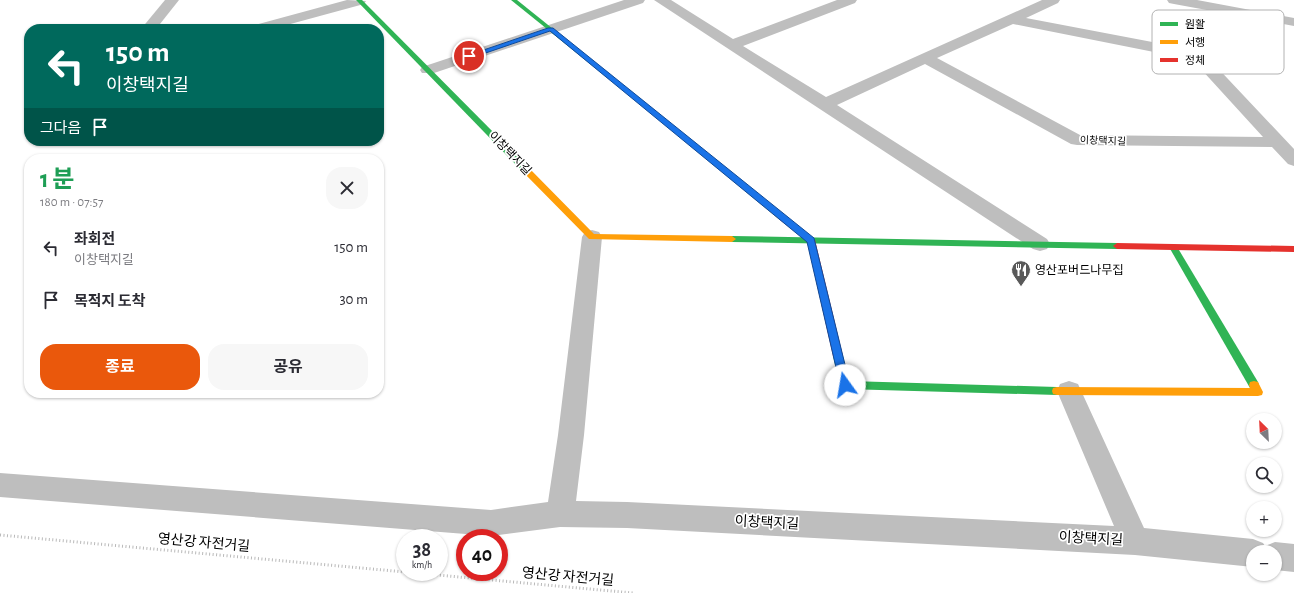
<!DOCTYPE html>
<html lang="ko">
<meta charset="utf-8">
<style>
body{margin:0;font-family:"Alegreya Sans","Noto Sans KR",sans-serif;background:#f7f7f7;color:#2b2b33;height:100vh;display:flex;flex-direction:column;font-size:15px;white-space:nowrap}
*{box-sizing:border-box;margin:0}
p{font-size:13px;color:#7c7c81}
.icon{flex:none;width:22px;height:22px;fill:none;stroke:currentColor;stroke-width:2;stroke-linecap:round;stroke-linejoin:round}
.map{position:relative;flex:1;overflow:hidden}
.drawer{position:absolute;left:24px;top:154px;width:360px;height:244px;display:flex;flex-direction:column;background:#fff;border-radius:16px;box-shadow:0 1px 3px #0004}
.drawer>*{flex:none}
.banner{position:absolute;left:24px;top:24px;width:360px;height:122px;border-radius:16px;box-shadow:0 1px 3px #0004;background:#00695c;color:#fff;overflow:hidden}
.needle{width:26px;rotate:336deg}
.fabs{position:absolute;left:1246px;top:413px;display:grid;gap:8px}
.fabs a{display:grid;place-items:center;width:36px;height:36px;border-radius:50%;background:#fff;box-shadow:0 1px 3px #0004;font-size:20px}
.speed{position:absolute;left:396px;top:529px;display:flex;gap:8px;font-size:20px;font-weight:700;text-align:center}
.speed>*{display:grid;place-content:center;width:52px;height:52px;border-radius:50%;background:#fff;box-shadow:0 1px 3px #0004;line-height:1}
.speed small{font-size:10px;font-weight:400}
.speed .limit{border:6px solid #d22;background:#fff;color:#111}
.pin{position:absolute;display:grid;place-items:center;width:34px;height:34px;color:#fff;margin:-17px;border:2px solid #fff;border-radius:50%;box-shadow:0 1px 4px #0007}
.me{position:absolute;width:44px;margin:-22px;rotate:347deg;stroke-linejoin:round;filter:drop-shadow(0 0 3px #0008)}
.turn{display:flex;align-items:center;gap:14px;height:84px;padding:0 16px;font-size:18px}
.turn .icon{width:52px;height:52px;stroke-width:2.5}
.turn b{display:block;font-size:28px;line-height:34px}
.then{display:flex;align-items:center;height:38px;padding:0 16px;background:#0003;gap:8px;font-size:15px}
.round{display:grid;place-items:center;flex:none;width:42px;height:42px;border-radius:16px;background:#f7f7f7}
.head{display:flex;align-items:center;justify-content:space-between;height:68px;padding:0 16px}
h1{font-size:24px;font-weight:700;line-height:30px;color:#1e9e55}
.button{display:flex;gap:8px;margin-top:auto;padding:8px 16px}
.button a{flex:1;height:46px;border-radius:16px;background:#ea580c;color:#fff;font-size:16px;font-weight:700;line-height:46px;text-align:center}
.button a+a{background:#f7f7f7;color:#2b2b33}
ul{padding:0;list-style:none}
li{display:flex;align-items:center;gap:12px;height:52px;padding:0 16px}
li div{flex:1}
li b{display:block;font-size:15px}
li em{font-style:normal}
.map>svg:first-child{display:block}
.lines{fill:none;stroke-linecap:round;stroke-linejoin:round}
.path{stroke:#b9b9b9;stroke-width:3;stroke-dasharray:1 2.5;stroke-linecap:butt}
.street{fill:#bebebe;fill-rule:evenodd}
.fast{fill:#30b455;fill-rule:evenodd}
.slow{fill:#ff9f0a;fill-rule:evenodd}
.jam{fill:#e5322d;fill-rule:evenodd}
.route{fill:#1a73e8;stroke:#114b97}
.labels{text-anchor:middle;stroke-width:3.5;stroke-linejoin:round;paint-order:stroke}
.far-street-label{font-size:10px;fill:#000;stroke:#fff}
.street-label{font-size:12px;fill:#000;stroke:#fff}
.poi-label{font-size:12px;fill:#000;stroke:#fff;text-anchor:start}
.near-street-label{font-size:14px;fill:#000;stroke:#fff}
.key{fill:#fff;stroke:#b2b2b2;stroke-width:1}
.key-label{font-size:11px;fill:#000}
</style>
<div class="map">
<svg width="1294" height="593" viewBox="0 0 1294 593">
<rect width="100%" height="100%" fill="#fff"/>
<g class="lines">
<g class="path">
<polyline points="0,535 405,572"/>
<polyline points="405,572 633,593"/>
</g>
<g class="street">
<polygon points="165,0 179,0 156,29 141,29"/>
<polygon points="347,0 366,1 364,4 272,29 249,29 251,26"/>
<polygon points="624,0 645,0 643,3 434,73 422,73 420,70 422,67"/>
<path d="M654,0H671L733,39L837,0H857L855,3L743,46L826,97L1042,0H1060L1058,3L1026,18L1168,45L1212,62L1294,149V166L1288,164L1272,147L1077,145L1071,144L925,64L837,105L1047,239L1050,244L1047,249L1040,251L1033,249ZM1013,24L1164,54L1200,68L1263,137L1080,135L937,58Z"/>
<polygon points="1167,0 1197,0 1294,18 1294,26 1174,4 1169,3"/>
<polygon points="592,230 599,232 602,237 584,435 576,501 627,502 1114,526 1057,391 1060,384 1069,381 1078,384 1144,528 1253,539 1263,543 1265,546 1275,542 1294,544 1294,572 1275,570 1275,552 1253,552 1253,567 1135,555 627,528 560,527 491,536 0,497 0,473 491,510 548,502 558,435 582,237 585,232"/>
</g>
<g class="fast">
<polygon points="356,0 362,0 528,167 528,171 522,171"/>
<polygon points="511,0 517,0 659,114 659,116 655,116"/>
<polygon points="732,236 1117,243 1121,246 1117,249 732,242 728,239"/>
<polygon points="1173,244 1176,245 1258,382 1259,385 1258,388 1254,389 1250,388 1169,247"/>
<polygon points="838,352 841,353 843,356 849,381 1057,387 1061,388 1062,391 1061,394 1057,395 845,389 841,388 840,385 833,356 835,353"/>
</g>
<g class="slow">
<polygon points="657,113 786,216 787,218 786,220 780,220 655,116 655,114"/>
<polygon points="522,167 528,167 594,234 732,236 736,239 732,242 589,239 522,171"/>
<polygon points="1254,381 1258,382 1263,392 1262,395 1258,396 1057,395 1053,394 1052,391 1053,388 1057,387 1250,388 1249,385 1250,382"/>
</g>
<g class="jam">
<polygon points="783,215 815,240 843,356 841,359 838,360 835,359 833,356 807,241 780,220 779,218"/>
<polygon points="1117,243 1294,246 1294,252 1117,249 1113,246"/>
</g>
</g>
<polygon class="route" points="548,28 553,28 814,238 850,385 849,388 845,390 840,385 807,242 550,31 471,58 466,56"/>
<defs>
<g id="restaurant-pin" transform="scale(1)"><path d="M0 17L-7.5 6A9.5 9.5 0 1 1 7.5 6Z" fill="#595959" stroke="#fff"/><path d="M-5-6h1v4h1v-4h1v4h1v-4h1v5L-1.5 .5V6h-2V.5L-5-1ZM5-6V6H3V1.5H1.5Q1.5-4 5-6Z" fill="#fff"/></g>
</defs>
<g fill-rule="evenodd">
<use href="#restaurant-pin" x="1021" y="270"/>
</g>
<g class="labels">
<g class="far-street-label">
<text transform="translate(1103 140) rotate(2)" y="4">이창택지길</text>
</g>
<g class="street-label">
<text transform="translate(510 153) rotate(46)" y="4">이창택지길</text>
</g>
<g class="poi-label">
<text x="1035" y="274">영산포버드나무집</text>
</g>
<g class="near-street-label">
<text transform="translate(767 522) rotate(3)" y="5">이창택지길</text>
<text transform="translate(1091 538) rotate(3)" y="5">이창택지길</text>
<text transform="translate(204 542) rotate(5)" y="5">영산강 자전거길</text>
<text transform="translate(568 576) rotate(5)" y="5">영산강 자전거길</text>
</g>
</g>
<rect x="1152" y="10" width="132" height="64" rx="6" class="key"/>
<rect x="1160" y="22" width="18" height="4" fill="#30b455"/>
<rect x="1160" y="40" width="18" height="4" fill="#ff9f0a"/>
<rect x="1160" y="58" width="18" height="4" fill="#e5322d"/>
<g class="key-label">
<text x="1185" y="28">원활</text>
<text x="1185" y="46">서행</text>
<text x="1185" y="64">정체</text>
</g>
</svg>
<div class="fabs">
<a><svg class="needle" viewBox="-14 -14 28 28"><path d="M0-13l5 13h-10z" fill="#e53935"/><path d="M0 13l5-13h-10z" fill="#7c7c81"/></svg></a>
<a><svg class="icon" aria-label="search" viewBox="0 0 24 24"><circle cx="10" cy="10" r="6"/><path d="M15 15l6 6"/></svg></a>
<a>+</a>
<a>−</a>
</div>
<div class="speed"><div>38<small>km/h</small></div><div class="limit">40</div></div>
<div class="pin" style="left:469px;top:56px;background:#d93025"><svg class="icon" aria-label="arrive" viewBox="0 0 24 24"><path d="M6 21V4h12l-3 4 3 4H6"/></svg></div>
<svg class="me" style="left:845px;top:385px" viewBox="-20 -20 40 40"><circle r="19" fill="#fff"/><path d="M0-13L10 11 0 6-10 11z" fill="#1a73e8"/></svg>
<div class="banner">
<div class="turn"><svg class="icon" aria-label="left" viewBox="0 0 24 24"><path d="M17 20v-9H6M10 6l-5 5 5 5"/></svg><div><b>150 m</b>이창택지길</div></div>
<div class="then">그다음<svg class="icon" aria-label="arrive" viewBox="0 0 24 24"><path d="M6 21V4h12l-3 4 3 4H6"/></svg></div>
</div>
<section class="drawer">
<div class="head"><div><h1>1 분</h1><p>180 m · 07:57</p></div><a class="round"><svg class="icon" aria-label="close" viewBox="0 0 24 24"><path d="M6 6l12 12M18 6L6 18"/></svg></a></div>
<ul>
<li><svg class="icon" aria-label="left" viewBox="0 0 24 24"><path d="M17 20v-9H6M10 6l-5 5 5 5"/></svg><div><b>좌회전</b><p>이창택지길</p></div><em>150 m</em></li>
<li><svg class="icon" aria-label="arrive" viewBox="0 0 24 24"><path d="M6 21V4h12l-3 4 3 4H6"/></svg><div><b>목적지 도착</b></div><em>30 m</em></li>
</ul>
<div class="button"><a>종료</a><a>공유</a></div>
</section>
</div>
